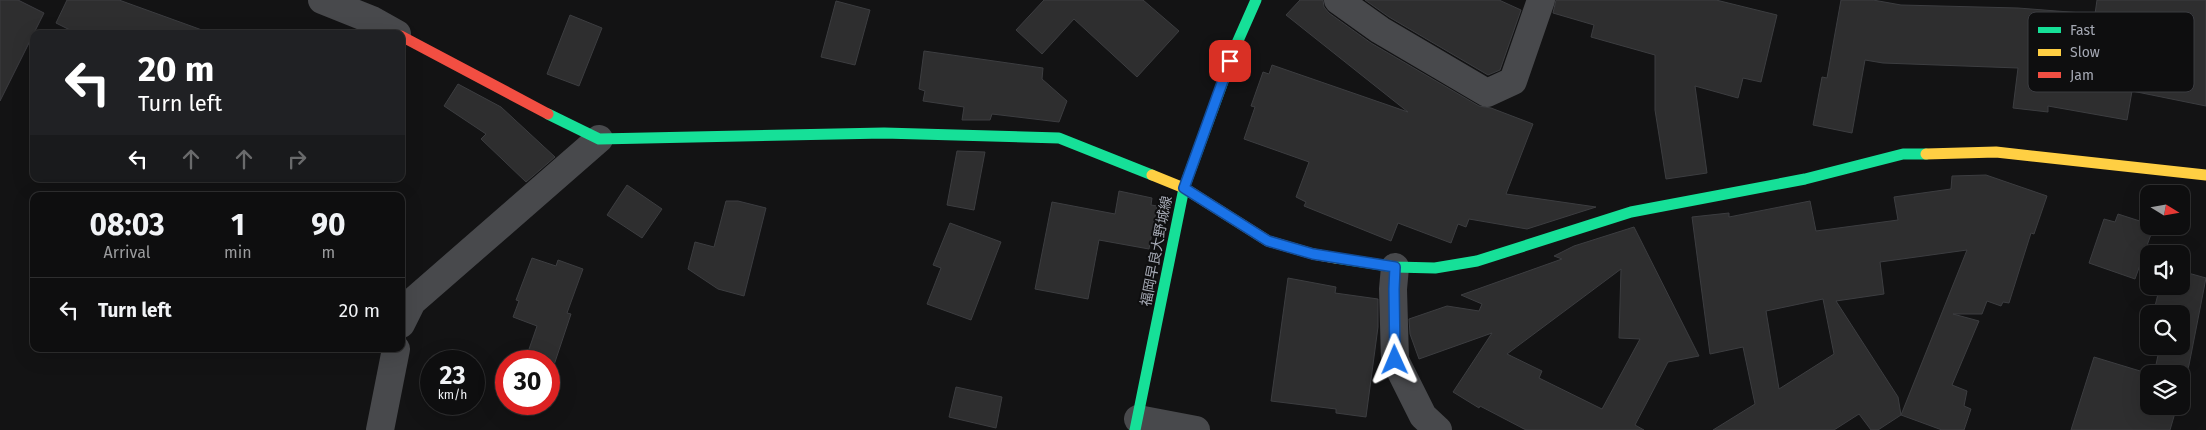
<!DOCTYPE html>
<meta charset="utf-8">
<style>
body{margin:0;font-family:"Fira Sans","Noto Sans JP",sans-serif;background:#1c1c1d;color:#f1f3f6;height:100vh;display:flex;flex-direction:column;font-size:19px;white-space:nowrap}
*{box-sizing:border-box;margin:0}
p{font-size:16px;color:#9b9c9e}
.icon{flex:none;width:28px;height:28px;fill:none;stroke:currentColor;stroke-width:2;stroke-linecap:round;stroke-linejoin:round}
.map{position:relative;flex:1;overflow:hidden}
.panel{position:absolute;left:30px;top:192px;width:375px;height:160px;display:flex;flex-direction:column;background:#0e0e0f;border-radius:10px;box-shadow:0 5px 20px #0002,0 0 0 1px #2e2e2f}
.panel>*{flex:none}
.guide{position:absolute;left:30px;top:30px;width:375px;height:152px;border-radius:10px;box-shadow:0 5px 20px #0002,0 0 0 1px #2e2e2f;background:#202124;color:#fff;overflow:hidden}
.needle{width:32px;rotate:101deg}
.buttons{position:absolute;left:2140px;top:185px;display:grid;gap:10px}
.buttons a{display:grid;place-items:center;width:50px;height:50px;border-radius:10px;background:#0e0e0f;box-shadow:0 5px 20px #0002,0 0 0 1px #2e2e2f;font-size:25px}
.speed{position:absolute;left:420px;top:350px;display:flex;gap:10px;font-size:25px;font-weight:700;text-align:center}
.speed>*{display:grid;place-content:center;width:65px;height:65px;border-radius:50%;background:#0e0e0f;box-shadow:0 5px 20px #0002,0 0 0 1px #2e2e2f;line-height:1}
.speed small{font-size:12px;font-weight:400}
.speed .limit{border:8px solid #d22;background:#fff;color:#111}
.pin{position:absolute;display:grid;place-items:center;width:42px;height:42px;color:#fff;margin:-21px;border-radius:10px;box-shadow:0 2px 8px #0006}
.me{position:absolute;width:55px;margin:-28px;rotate:359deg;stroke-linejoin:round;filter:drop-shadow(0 0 4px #0008)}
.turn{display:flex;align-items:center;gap:18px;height:105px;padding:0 25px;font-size:22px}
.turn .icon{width:65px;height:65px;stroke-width:2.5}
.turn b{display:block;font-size:35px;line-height:42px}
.lanes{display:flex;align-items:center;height:48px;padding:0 25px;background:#0003;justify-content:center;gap:25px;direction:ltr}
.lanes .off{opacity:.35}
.eta{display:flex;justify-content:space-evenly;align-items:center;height:85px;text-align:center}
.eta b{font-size:30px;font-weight:700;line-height:35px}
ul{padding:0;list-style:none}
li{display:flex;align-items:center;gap:15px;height:65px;padding:0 25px;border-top:1px solid #2e2e2f}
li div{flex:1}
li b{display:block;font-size:19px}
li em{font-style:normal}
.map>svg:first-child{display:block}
.building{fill:#2e2e2f;stroke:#3c3d40;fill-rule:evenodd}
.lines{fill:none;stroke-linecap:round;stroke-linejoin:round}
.street{stroke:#48494c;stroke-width:28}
.fast{stroke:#16e098;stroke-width:11}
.slow{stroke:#ffcf43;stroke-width:11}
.jam{stroke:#f24e42;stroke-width:11}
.route-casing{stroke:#114b97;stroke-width:12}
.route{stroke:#1a73e8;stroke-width:9}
.labels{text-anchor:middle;stroke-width:4;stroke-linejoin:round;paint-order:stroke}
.street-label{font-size:14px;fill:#a5a9b4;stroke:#0e0e0f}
.key{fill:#0e0e0f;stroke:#3b3c41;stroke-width:1}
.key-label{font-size:14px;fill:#a5a9b4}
</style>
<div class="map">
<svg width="2206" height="430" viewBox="0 0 2206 430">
<rect width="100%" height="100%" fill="#131314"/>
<g class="building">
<polygon points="0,0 18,0 44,13 0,101"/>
<polygon points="67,0 119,0 202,30 201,34 78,34 56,23"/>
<polygon points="1044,0 1143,0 1179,31 1137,77 1074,19 1042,54 1016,30"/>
<polygon points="1300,0 1323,0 1324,7 1329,13 1371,43 1479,106 1491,108 1533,124 1506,194 1596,207 1527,229 1469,219 1466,227 1458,224 1451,243 1398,223 1391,241 1304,206 1306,202 1296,197 1309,162 1244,139 1255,107 1251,106 1263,72 1269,74 1272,65 1408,112 1286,15"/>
<polygon points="1365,0 1499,0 1521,10 1500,70 1488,75 1389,17"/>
<polygon points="1556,0 1716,0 1777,15 1761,82 1743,78 1738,98 1695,86 1707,173 1666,179 1655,110 1655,55 1591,37 1594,25 1553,13"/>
<polygon points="1841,0 1873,0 1901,5 2018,8 2095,14 2097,0 2206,0 2206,106 2132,91 2127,120 2048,106 2048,112 2013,108 2018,68 1883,63 1865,60 1852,133 1813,125 1822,77 1827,78"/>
<polygon points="836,1 870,10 855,65 821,57"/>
<polygon points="570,15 602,28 579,86 547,74"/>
<polygon points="924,51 1043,68 1042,79 1067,101 1059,122 992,114 990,120 962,120 964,107 923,101 925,91 919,89"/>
<polygon points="458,84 501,107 555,157 526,182 481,139 486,134 444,106"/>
<polygon points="957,151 985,152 974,210 947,205"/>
<path d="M1986,175L2047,196L2034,234L2031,233L2009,303L2003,302L2001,306L1987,301L1982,314H1953L1979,321L1952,385L1967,391L1964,406L1971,409L1964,430H1942L1901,415L1967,250L1880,262L1884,294L1836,301L1898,397L1901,415L1878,430H1871L1859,414L1834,430H1713L1755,404L1743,347L1710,354L1692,217L1729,213V217L1810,201L1816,231L1898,220L1894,197L1951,189L1952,176ZM1823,299L1834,354L1779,389L1766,311Z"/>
<polygon points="627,185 662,209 642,238 607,215"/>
<polygon points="1119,191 1152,198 1151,205 1157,206 1149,249 1099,240 1088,299 1035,289 1052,202 1115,214"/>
<polygon points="726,201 738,201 766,208 744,296 718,289 688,269 695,242 714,247"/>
<polygon points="2118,214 2149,224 2149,226 2154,226 2135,279 2089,263 2104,219 2115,222"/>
<polygon points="950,223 1001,242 971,320 927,304 941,268 933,265"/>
<path d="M1634,227L1699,356L1668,362L1635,425L1644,430H1526L1480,406L1479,408L1453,392L1492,333L1419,359L1410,334L1409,319L1447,306L1479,311L1482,304L1461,295L1562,259L1554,256L1574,246ZM1621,269L1619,338L1640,339L1602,409L1539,378L1542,371L1507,354Z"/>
<polygon points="532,258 556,266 558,260 583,269 567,313 571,314 554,365 527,355 537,326 513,317 519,301 516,300"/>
<polygon points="2181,271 2206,278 2189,365 2181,392 2181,374 2154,374 2160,346 2181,346 2181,314 2153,314 2160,286 2181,286"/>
<polygon points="1288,278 1336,287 1335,293 1378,299 1378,327 1366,417 1336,413 1336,409 1271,401"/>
<polygon points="2094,357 2150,374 2149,406 2177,406 2170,430 2071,430"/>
<polygon points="956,387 1002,397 996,428 949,417"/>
</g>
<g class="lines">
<g class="street">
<polyline points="322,0 372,20 397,34"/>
<polyline points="1338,0 1380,30 1487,93 1513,81 1541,0"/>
<polyline points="1395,267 1393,289 1395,360 1423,416 1438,430"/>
<polyline points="401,324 412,302 599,139"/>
<polyline points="1138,419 1196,430"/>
<polyline points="380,430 396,349"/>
</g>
<g class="fast">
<polyline points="548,114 599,139 884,133 1059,138 1152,175"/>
<polyline points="1336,258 1395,267 1435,268 1477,261 1631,212 1805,179 1903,154 1926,154"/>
<polyline points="1135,430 1184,188 1237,43 1256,0"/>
</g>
<g class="slow">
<polyline points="1926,154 1996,152 2206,175"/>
<polyline points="1152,175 1184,188 1268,241 1313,254 1336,258"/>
</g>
<polyline class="jam" points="401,36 548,114"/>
</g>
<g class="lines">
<g class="route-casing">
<polyline id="route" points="1230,61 1184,188 1268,241 1313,254 1395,267 1394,289 1395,360"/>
</g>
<use href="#route" class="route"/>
</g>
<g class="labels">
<g class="street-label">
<text transform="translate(1156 251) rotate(-79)" y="5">福岡早良大野城線</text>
</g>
</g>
<rect x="2028" y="12" width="166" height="80" rx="8" class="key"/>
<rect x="2038" y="27" width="23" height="6" fill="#16e098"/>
<rect x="2038" y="49" width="23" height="7" fill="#ffcf43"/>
<rect x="2038" y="72" width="23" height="6" fill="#f24e42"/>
<g class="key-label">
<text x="2070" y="35">Fast</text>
<text x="2070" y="57">Slow</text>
<text x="2070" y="80">Jam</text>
</g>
</svg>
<div class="buttons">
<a><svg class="needle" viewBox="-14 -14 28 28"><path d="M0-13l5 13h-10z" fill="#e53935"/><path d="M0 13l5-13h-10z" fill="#9b9c9e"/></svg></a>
<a><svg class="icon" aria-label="sound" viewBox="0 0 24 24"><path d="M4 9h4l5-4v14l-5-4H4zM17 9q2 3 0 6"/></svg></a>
<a><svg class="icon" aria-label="search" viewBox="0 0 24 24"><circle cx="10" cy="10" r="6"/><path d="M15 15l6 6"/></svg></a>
<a><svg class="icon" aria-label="layers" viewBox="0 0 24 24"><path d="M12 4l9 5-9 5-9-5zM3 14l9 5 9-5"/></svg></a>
</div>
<div class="speed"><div>23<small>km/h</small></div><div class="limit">30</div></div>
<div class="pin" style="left:1230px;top:61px;background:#d93025"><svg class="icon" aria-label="arrive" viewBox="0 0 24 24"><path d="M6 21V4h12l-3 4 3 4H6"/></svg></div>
<svg class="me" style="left:1395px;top:360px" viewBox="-20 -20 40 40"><path d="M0-17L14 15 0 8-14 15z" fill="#1a73e8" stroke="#fff" stroke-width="4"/></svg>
<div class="guide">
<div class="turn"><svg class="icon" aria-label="left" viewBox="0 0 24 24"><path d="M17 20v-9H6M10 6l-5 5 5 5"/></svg><div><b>20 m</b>Turn left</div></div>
<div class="lanes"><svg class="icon" aria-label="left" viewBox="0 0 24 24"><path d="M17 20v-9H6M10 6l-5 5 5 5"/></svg><svg class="icon off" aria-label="ahead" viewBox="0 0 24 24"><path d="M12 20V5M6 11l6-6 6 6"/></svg><svg class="icon off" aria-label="ahead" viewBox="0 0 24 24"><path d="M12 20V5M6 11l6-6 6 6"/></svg><svg class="icon off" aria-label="right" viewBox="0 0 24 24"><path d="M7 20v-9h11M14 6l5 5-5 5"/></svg></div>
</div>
<section class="panel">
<div class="eta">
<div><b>08:03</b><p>Arrival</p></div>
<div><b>1</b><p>min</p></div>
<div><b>90</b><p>m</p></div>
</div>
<ul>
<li><svg class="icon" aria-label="left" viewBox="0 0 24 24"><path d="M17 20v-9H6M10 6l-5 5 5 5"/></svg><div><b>Turn left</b></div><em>20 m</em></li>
</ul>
</section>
</div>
